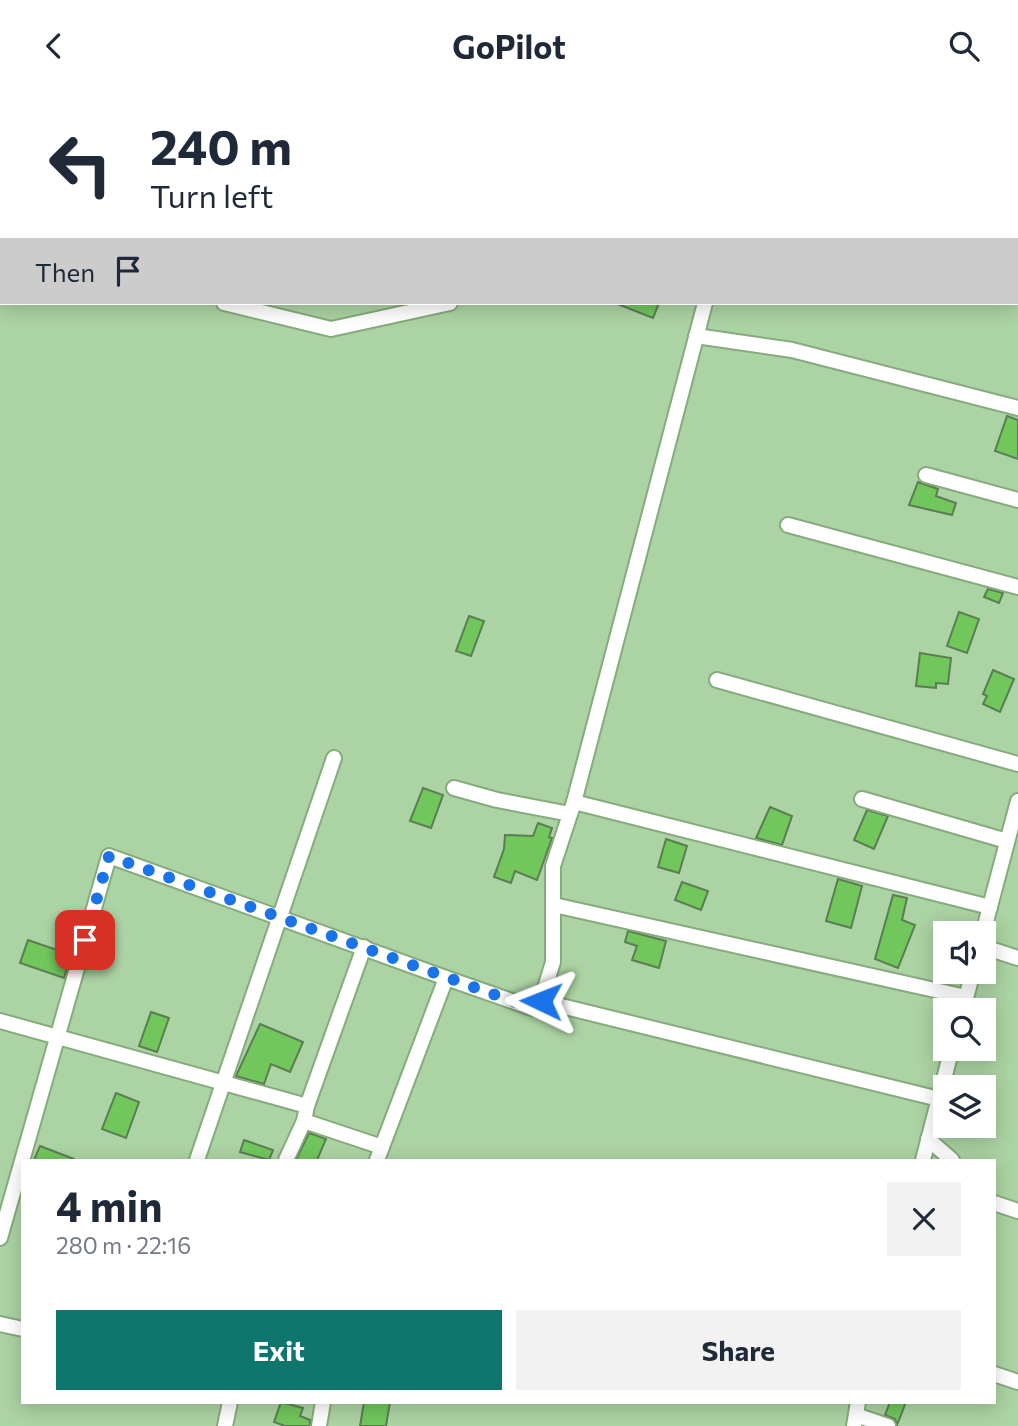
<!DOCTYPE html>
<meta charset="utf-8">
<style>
body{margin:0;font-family:Commissioner,sans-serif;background:#f2f2f3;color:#1f2937;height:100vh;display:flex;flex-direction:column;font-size:26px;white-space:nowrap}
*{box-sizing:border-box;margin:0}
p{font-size:23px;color:#747a83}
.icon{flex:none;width:38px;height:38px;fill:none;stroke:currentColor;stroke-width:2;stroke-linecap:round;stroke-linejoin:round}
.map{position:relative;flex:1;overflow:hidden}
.details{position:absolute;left:21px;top:1068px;width:975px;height:245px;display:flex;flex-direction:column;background:#fff;border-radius:0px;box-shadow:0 4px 18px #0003}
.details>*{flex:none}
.top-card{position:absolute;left:0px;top:0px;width:1018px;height:214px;box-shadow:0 4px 18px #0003;background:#fff;color:#1f2937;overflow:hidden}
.fabs{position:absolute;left:933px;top:830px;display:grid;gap:14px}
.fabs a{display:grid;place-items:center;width:63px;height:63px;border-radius:0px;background:#fff;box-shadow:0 4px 18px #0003;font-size:35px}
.pin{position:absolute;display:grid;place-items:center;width:60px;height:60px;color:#fff;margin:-30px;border-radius:14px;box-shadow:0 4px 10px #0006}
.me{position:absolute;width:77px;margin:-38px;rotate:272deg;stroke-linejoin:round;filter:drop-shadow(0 0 5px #0008)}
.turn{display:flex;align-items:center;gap:24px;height:147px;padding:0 35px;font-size:32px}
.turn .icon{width:91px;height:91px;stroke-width:2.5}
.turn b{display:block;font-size:49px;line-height:60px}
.then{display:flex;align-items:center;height:66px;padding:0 35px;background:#0003;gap:14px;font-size:26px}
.round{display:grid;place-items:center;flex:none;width:74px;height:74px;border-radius:0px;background:#f2f2f3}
.summary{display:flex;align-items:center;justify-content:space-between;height:119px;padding:0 35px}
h1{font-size:42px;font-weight:700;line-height:52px}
.action{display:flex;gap:14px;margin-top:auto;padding:14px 35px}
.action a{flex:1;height:80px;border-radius:0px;background:#0f766e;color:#fff;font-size:28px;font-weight:700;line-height:80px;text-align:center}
.action a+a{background:#f2f2f3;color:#1f2937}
header{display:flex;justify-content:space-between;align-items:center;height:91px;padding:0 35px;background:#fff;font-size:32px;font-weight:700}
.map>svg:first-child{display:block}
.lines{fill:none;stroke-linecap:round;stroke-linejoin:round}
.stream{stroke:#3775d9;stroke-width:3.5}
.building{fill:#71c65c;stroke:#5a7e52;stroke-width:2}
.minor-casing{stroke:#86ab7d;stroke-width:18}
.minor{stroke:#fff;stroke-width:14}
.route{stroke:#1a73e8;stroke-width:12;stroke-dasharray:0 21.6}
</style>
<header><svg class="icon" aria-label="back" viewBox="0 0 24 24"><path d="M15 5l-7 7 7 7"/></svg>GoPilot<svg class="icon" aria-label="search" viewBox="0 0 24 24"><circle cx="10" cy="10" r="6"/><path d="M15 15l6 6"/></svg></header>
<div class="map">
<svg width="1018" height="1335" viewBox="0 0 1018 1335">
<rect width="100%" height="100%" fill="#acd3a3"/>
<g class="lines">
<g class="stream">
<polyline points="5,2 15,0"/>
<polyline points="0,3 2,2"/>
</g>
</g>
<g class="building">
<polygon points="615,212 659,212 653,227"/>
<polygon points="1007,325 1018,329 1018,368 995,360"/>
<polygon points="918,391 938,398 936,405 956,412 952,424 909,414"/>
<polygon points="988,498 1003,502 999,512 984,506"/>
<polygon points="959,521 979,528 967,562 947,555"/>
<polygon points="469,525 484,530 471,565 456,560"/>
<polygon points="920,562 951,567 948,593 936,592 936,597 916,595"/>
<polygon points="993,579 1014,588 1000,621 983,613 987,605 983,603"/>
<polygon points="423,697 443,704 431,737 410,730"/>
<polygon points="770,716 792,725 782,754 756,747"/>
<polygon points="867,719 888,725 874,758 854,749"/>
<polygon points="538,732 552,737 549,746 552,747 537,789 515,780 511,792 494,786 504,758 505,744 533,745"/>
<polygon points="666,748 687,755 679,782 658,776"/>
<polygon points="838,788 862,795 851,837 826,830"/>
<polygon points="682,791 708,800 701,819 675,809"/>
<polygon points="893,804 907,807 902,829 915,834 898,877 875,868"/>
<polygon points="628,840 666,850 659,877 632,869 637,855 625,851"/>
<polygon points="28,849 63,861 60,870 68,873 64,887 20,872"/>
<polygon points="151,921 169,927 157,961 139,955"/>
<polygon points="260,933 303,951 290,981 271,973 264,993 236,985"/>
<polygon points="116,1002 139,1011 126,1047 102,1038"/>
<polygon points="309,1042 326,1048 317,1069 296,1069"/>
<polygon points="244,1049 273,1059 269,1069 240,1061"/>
<polygon points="40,1055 74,1068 74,1069 34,1069"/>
<polygon points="281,1311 303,1317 300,1325 310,1329 310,1335 285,1335 274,1331"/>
<polygon points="364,1311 390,1311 386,1335 360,1335"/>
<polygon points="890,1311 906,1311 897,1334 895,1328 885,1324"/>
</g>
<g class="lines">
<g class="minor-casing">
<g id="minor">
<polyline points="161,2 162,0"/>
<polyline points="261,2 261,0"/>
<polyline points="414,2 415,0"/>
<polyline points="0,172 2,172"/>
<polyline points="224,212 331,238 450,212"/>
<polyline points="696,245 792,259 1018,317"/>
<polyline points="926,384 1018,409"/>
<polyline points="788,434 1018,496"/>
<polyline points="717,589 1018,673"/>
<polyline points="454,697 497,709 570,723"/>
<polyline points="862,708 1007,750"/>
<polyline points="574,711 705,212"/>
<polyline points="554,814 966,906"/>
<polyline points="983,842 1018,710"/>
<polyline points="984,856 1018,867"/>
<polyline points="541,910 939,1008"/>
<polyline points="963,919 973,880"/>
<polyline points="0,930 307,1015 304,1030"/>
<polyline points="307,1015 364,856"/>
<polyline points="928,1048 952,1069"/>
<polyline points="197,1069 334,667"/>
<polyline points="286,1069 304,1030 382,1056"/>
<polyline points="377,1069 446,887 532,917 541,910 553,871 553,775 574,711 990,816"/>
<polyline points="923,1069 952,957"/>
<polyline points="994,1112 1018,1120"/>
<polyline points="0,1147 109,765 446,887"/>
<polyline points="0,1233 23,1238"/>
<polyline points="994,1283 1018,1291"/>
<polyline points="856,1324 888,1335"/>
<polyline points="225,1335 230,1311"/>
<polyline points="319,1335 323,1311"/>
<polyline points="854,1335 858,1311"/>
</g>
</g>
<use href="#minor" class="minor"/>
</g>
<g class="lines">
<polyline class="route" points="85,849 109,765 532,917 541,910"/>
</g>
</svg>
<div class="fabs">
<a><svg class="icon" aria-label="sound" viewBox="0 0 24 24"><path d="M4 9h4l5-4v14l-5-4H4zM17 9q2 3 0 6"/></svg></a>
<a><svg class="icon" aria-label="search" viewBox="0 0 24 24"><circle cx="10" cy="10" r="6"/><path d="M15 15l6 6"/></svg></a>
<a><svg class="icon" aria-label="layers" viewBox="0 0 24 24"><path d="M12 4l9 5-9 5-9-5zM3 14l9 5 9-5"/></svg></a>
</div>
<div class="pin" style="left:85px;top:849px;background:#d93025"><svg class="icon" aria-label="arrive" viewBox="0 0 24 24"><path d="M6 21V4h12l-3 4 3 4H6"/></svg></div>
<svg class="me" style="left:541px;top:910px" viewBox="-20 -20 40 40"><path d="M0-17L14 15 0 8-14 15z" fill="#1a73e8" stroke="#fff" stroke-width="4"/></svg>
<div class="top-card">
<div class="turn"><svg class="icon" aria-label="left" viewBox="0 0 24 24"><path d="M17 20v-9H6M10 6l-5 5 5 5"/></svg><div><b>240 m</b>Turn left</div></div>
<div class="then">Then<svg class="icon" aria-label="arrive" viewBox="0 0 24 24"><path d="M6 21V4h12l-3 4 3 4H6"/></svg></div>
</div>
<section class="details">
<div class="summary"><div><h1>4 min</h1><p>280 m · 22:16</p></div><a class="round"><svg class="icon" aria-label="close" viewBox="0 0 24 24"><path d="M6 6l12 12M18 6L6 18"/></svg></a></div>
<div class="action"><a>Exit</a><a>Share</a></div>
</section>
</div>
